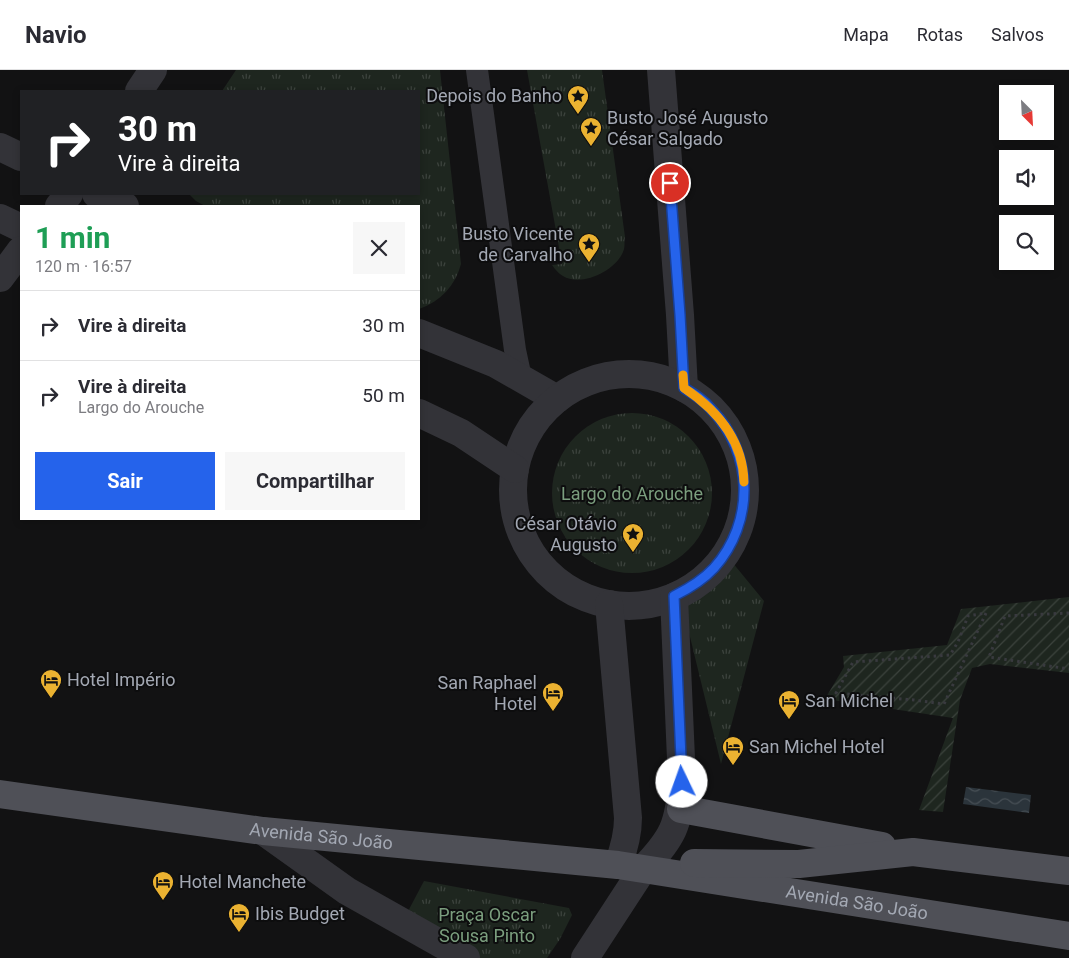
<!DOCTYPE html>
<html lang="pt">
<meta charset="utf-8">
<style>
body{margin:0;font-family:Roboto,sans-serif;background:#f7f7f7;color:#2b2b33;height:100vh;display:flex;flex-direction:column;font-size:19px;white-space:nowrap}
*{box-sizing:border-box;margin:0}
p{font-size:16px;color:#7c7c81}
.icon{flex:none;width:28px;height:28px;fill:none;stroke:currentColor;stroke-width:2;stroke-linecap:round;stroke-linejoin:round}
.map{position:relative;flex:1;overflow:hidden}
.sheet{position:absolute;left:20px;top:135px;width:400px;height:315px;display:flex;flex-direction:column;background:#fff;border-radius:0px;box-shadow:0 2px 8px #0003}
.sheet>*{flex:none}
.banner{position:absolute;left:20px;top:20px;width:400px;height:105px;border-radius:0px;box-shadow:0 2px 8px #0003;background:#202124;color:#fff;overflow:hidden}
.needle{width:32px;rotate:156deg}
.buttons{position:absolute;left:999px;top:15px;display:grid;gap:10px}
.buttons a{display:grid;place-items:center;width:55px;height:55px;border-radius:0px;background:#fff;box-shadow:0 2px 8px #0003;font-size:25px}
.pin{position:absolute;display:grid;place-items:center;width:42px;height:42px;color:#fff;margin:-21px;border:2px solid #fff;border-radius:50%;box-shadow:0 1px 5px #0007}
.me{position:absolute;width:55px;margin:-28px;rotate:357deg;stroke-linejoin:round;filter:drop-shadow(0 0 4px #0008)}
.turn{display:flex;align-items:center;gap:18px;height:105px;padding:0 15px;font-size:22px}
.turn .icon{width:65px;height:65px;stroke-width:2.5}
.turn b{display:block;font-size:35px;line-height:42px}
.round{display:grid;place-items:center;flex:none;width:52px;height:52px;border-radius:0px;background:#f7f7f7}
.headline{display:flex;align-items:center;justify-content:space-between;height:85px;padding:0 15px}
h1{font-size:30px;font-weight:700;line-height:38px;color:#1e9e55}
.cta{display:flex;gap:10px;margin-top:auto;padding:10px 15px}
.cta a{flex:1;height:58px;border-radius:0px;background:#2563eb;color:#fff;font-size:20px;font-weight:700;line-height:58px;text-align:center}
.cta a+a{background:#f7f7f7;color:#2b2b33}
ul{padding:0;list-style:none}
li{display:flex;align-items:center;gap:15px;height:70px;padding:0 15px;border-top:1px solid #e1e1e2}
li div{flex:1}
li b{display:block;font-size:19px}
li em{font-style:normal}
header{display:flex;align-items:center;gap:30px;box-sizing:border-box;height:70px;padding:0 25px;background:#fff;border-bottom:1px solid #e1e1e2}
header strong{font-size:24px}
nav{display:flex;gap:28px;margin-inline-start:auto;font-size:18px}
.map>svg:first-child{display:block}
.park{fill:url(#park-tufts)}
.garden{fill:url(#garden-furrows)}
.water{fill:url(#water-waves)}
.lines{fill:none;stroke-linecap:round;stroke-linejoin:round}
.path{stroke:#393a3f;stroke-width:3;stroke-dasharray:2.5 4;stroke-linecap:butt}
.pedestrian{stroke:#333338;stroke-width:22}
.minor{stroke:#333338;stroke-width:28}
.tertiary{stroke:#333338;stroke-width:28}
.primary{stroke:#4f5057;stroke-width:28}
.route-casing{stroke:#184099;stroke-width:12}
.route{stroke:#2563eb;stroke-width:9}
.slow{stroke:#f59e0b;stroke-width:9}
.labels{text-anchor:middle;stroke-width:4;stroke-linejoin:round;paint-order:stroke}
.poi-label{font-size:18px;fill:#a3a8b3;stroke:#0d0d0e;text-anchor:start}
.park-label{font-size:18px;fill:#7b9e7e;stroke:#0d0d0e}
.street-label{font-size:18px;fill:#a3a8b3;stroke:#0d0d0e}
</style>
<header>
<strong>Navio</strong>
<nav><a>Mapa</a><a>Rotas</a><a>Salvos</a></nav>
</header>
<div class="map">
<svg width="1069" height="888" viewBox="0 0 1069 888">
<defs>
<pattern id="park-tufts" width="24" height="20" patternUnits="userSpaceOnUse" patternTransform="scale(1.25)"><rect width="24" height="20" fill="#1e261f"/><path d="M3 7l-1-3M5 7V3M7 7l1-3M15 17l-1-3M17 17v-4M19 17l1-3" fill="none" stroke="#3c433d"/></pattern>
<pattern id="garden-furrows" width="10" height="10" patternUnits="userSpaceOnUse" patternTransform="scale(1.25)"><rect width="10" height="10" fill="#1e261f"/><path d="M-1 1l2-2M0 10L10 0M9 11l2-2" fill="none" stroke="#3c433d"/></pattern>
<pattern id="water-waves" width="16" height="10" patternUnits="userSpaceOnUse" patternTransform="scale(1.25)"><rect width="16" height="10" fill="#2b343b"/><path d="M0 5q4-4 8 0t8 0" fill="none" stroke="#474f55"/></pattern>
</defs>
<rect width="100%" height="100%" fill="#121213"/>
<g class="park">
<path d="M236,0H440L461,194C455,216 441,231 419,239V136H205L196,131L189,124H419V21H222Z"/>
<path d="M527,0H602L625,167C624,170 625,175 624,179C619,199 582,218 563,206C559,204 555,199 552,195L562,194Z"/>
<circle cx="632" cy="423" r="80"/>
<polygon points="732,492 764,531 721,694 683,538 712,517"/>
<polygon points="424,811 569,838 572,845 560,869 547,888 477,888 405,847"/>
</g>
<polygon class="garden" points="1069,527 1069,603 990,594 972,598 960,630 943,742 919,740 953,648 825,629 844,597 843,586 947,575 961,539"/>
<polygon class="water" points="966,717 1031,725 1029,743 963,734"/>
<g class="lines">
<g class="path">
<polygon points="986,543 944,634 914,630 836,623 853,592 950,585 958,572 968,546"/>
<polyline points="1069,543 1005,546 989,587 1069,599"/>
</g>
<polyline class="pedestrian" points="477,0 515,280 521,308"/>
<g class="minor">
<polyline points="661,0 680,245 684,318"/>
<polyline points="263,761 347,821 466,888"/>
<polyline points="585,888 643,799"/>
</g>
<g class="tertiary">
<polyline points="139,21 153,0"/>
<polyline points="0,77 21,87"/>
<polyline points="96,124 125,136"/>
<polyline points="59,136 69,124"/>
<polyline points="0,148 21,158"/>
<polyline points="0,208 21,180"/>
<polyline points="419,263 496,294 557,329"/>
<circle cx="629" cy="420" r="116"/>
<polyline points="419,343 461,363 515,399"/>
<path d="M609,534L628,748C628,765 624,779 618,795"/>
<path d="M643,799C673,768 679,755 682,712L674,527"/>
</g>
<g class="primary">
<path id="s1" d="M0,724L263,761L618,795L1069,866"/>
<polyline points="681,739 882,776"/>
<polyline points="694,793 799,794 913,782 1069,801"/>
</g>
</g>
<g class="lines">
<g class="route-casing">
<path id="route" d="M670,113L680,245L684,318C694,324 704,330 711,339C754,383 755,452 714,498C703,510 688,519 674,526L682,712"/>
</g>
<use href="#route" class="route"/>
<path class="slow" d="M683,305L684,318C717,340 743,371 744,412"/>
</g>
<defs>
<g id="sight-pin" transform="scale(1.125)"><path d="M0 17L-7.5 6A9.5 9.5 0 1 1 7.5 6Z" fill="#ebb231" stroke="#0d0d0e"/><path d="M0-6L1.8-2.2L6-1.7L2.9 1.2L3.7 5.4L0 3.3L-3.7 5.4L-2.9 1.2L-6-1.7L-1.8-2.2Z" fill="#111"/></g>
<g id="hotel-pin" transform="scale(1.125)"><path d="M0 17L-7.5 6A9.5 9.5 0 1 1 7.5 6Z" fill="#ebb231" stroke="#0d0d0e"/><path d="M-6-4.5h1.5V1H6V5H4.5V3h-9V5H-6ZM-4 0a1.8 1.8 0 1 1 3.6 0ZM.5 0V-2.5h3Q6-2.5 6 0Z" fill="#111"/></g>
</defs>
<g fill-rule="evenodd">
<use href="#sight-pin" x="578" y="26"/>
<use href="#sight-pin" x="591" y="58"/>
<use href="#sight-pin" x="589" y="174"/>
<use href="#sight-pin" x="633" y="464"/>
<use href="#hotel-pin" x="51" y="610"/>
<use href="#hotel-pin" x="553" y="623"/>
<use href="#hotel-pin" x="789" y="631"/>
<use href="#hotel-pin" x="733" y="677"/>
<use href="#hotel-pin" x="163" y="812"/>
<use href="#hotel-pin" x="239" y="844"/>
</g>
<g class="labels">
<g class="poi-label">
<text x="562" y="32" text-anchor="end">Depois do Banho</text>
<text x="607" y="54">Busto José Augusto<tspan x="607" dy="21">César Salgado</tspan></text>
<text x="573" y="170" text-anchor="end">Busto Vicente<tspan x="573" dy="21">de Carvalho</tspan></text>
<text x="617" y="460" text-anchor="end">César Otávio<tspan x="617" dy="21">Augusto</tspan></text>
<text x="67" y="616">Hotel Império</text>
<text x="537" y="619" text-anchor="end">San Raphael<tspan x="537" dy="21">Hotel</tspan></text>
<text x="805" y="637">San Michel</text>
<text x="749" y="683">San Michel Hotel</text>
<text x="179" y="818">Hotel Manchete</text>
<text x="255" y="850">Ibis Budget</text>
</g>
<g class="park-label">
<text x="632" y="430">Largo do Arouche</text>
<text x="487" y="851">Praça Oscar<tspan x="487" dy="21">Sousa Pinto</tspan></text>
</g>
<g class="street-label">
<text dy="6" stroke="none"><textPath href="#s1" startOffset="324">Avenida São João</textPath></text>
<text dy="6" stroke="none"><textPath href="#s1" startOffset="864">Avenida São João</textPath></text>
</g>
</g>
</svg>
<div class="buttons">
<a><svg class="needle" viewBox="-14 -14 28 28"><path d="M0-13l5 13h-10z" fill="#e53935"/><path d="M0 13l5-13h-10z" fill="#7c7c81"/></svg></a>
<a><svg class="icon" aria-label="sound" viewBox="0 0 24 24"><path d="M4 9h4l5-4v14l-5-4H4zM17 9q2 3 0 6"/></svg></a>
<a><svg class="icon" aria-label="search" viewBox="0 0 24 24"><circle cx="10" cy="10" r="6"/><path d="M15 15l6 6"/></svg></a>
</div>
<div class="pin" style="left:670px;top:113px;background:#d93025"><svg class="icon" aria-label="arrive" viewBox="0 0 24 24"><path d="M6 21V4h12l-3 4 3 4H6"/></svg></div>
<svg class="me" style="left:682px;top:712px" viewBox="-20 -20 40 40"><circle r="19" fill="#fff"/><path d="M0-13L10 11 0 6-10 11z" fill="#2563eb"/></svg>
<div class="banner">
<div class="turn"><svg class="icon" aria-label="right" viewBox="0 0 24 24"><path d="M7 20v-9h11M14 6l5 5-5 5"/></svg><div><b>30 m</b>Vire à direita</div></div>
</div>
<section class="sheet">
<div class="headline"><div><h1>1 min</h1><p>120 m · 16:57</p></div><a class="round"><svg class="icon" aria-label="close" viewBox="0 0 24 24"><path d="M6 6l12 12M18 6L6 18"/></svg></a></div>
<ul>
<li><svg class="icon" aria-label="right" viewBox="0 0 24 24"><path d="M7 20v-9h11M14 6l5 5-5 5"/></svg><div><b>Vire à direita</b></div><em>30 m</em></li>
<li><svg class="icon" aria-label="right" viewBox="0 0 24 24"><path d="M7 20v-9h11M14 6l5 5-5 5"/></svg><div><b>Vire à direita</b><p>Largo do Arouche</p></div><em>50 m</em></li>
</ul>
<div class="cta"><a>Sair</a><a>Compartilhar</a></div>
</section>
</div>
